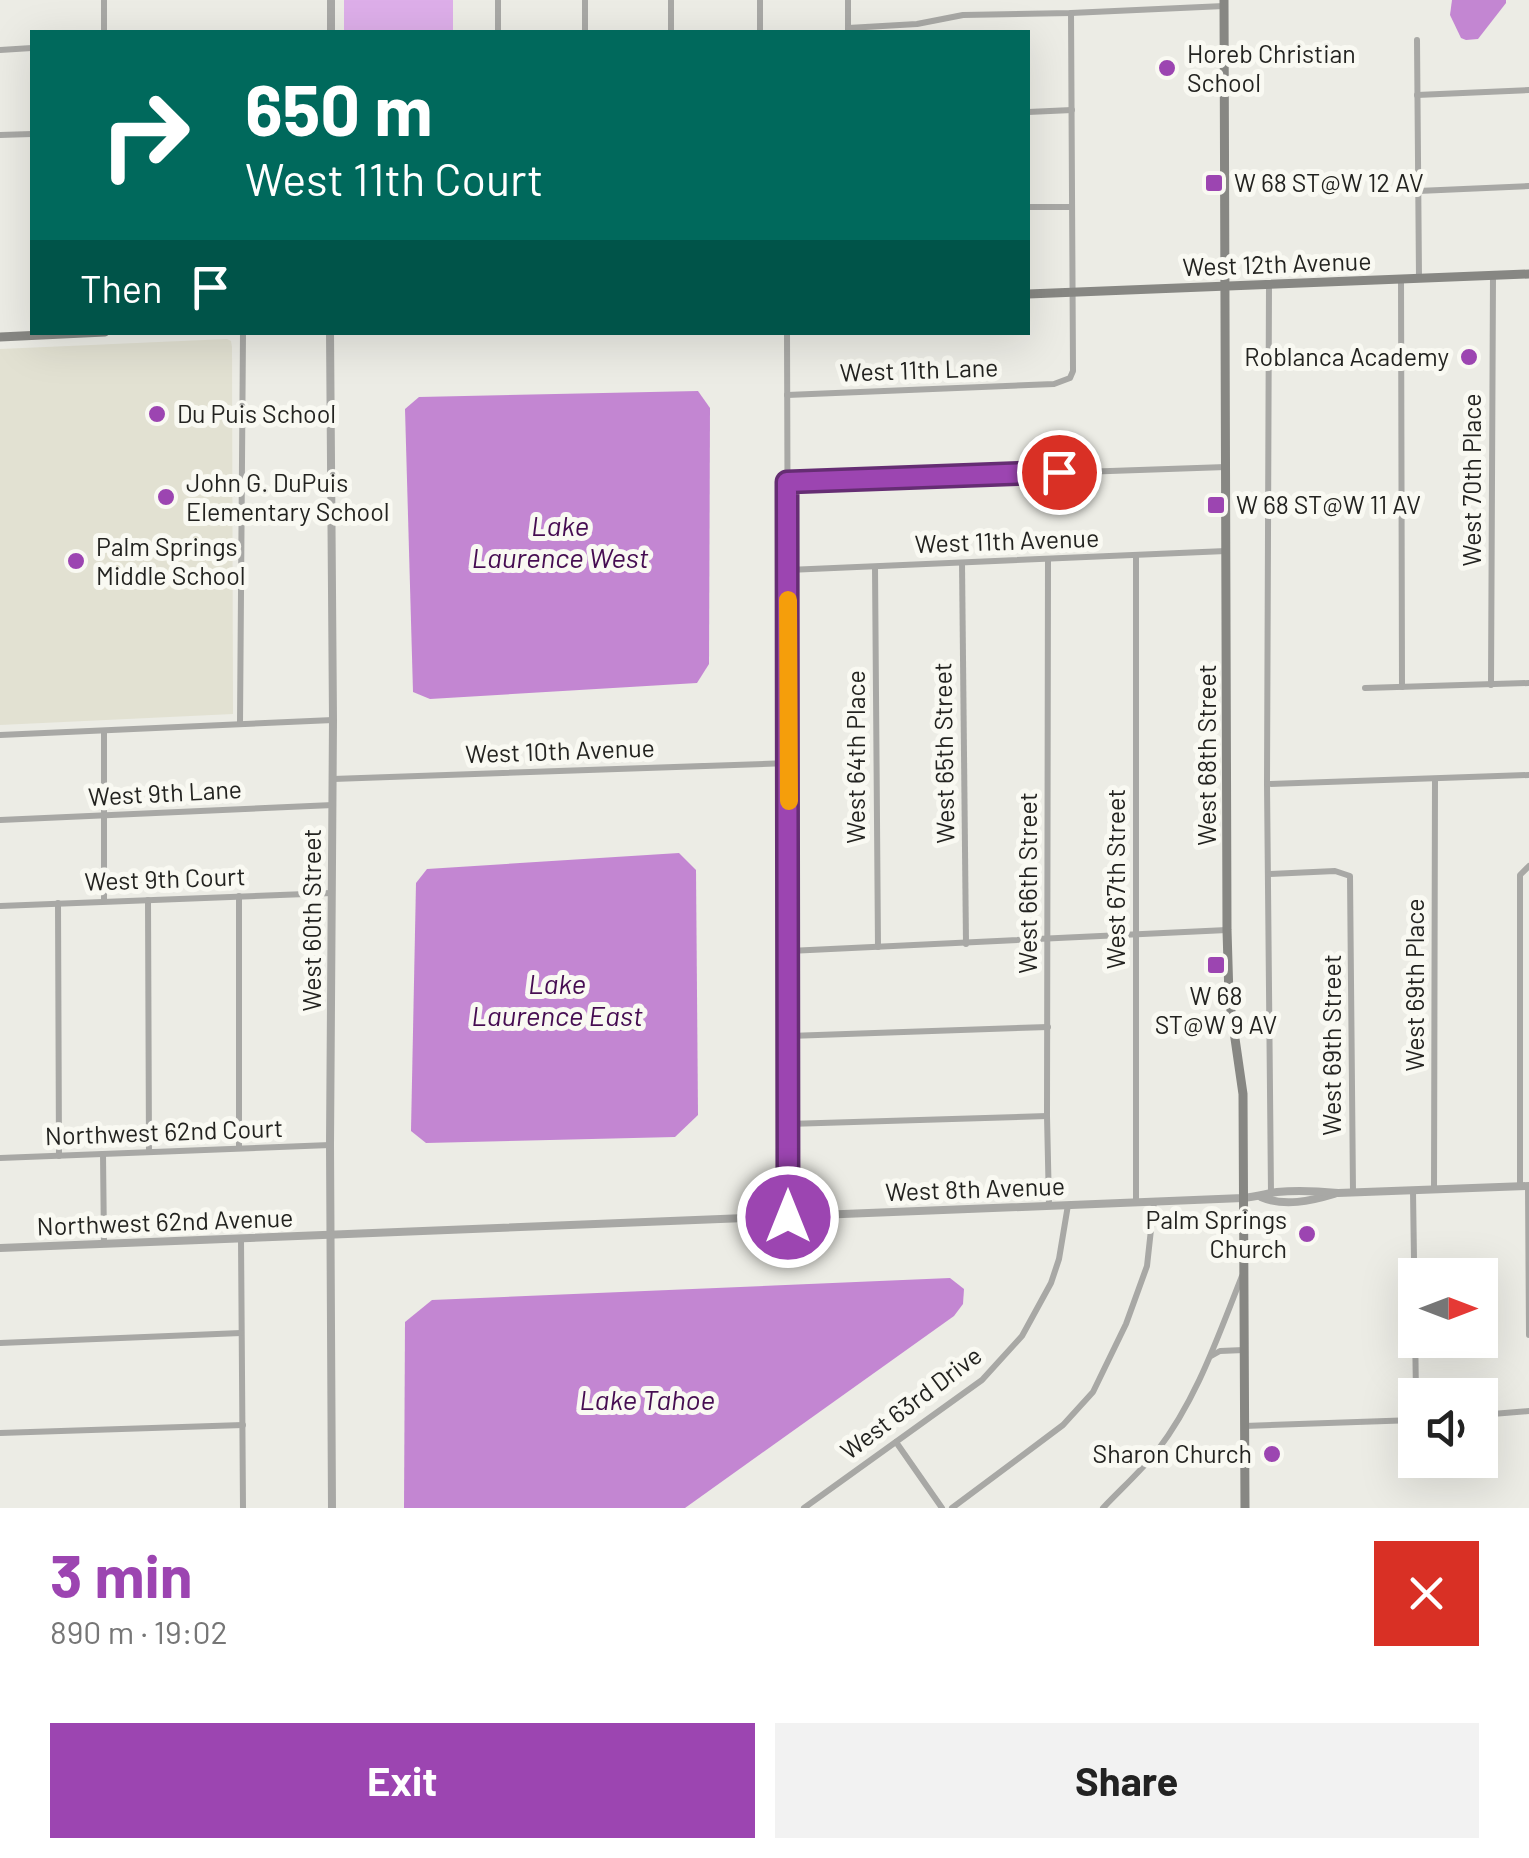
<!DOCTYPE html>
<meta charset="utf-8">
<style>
body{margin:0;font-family:Barlow,sans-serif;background:#f2f2f2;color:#222;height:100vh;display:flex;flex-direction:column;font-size:38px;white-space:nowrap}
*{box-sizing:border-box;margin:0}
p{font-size:32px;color:#767676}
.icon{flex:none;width:55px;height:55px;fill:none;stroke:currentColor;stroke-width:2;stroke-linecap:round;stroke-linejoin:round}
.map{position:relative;height:1508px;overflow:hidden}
.details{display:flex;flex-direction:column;background:#fff;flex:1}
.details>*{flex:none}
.top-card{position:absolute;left:30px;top:30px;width:1000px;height:305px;border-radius:0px;box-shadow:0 10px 40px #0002;background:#00695c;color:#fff;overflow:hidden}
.needle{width:65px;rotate:90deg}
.controls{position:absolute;left:1398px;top:1258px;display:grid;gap:20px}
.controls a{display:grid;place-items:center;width:100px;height:100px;border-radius:0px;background:#fff;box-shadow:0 10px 40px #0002;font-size:50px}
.pin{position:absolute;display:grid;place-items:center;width:85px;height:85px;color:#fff;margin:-42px;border:5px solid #fff;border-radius:50%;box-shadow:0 2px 10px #0007}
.me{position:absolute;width:110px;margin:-55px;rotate:0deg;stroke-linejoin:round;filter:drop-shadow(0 0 8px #0008)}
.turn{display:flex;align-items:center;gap:35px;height:210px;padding:0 50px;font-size:45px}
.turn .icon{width:130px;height:130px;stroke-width:2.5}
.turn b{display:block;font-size:70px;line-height:85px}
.then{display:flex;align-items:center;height:95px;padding:0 50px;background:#0003;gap:20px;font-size:38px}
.round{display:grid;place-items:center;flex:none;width:105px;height:105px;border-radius:0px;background:#f2f2f2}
.head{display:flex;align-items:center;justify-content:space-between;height:170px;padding:0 50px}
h1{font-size:60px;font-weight:700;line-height:75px;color:#9c45b1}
.button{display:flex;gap:20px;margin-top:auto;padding:20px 50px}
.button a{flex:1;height:115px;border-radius:0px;background:#9c45b1;color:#fff;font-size:40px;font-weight:700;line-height:115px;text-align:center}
.button a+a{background:#f2f2f2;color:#222}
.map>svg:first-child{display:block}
.built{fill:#e2e1d2}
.green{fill:#ddaee9}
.water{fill:#c386d2}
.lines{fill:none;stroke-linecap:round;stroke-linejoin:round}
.minor{stroke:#a8a8a5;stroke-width:6}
.tertiary{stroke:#a8a8a5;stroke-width:8}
.secondary{stroke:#878783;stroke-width:9}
.route-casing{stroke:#652d73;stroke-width:25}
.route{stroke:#9c45b1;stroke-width:18}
.slow{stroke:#f59e0b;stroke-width:18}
.poi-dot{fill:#9c45b1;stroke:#f9f9f2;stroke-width:4}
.labels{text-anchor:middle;stroke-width:10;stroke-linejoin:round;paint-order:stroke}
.poi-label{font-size:25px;fill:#232320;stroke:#f9f9f2;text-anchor:start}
.street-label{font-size:25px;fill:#232320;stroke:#f9f9f2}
.water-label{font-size:28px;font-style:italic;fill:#460d52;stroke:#f9f9f2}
</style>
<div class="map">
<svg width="1529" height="1508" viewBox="0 0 1529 1508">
<rect width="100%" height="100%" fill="#ecece5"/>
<polygon class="built" points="227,339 231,341 232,347 233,714 0,725 0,349"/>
<rect class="green" x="344" y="0" width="109" height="32"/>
<g class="water">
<polygon points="1452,0 1506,0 1506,3 1478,39 1466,40 1461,38 1450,15"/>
<polygon points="698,391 710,408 709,664 697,683 430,699 413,692 405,409 419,397"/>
<polygon points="679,853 696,870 698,1115 675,1137 426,1143 411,1131 416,883 427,869"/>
<polygon points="950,1278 964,1289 963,1304 954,1316 685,1508 404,1508 405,1322 432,1300"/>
</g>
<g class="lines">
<g class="minor">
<polyline points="498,0 498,32"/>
<polyline points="585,0 585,32"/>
<polyline points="760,0 760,32"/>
<polyline points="848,0 848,32"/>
<polyline points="848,28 917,24 963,15 1071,13 1224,6"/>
<polyline points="104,32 104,0"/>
<polyline points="671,32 671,0"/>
<polyline points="1417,40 1419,278"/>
<polyline points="0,50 32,48"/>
<polyline points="1417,95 1529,90"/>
<polyline points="1028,112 1072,110"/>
<polyline points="0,135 32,134"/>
<polyline points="1418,191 1529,186"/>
<polyline points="1028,207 1071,207"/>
<polyline points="1401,279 1402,687"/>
<polyline points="1269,284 1267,784 1271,1193"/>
<polyline points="787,332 789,951 788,1217"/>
<polyline points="787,395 1054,384 1070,378 1073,371 1071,13"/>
<polyline points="787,482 1226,467"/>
<polyline points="1048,559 1047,1116 1049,1206"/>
<polyline points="962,563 966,944"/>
<polyline points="875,567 878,947"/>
<polyline points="788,570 1226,551"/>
<polyline points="1491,685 1493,276"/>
<polyline points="1365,688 1529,683"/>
<polyline points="240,723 243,332"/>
<polyline points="104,731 104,901"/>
<polyline points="0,735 333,720"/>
<polyline points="333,779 789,763"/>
<polyline points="1267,784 1529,775"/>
<polyline points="0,820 333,805"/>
<polyline points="1270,874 1335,871 1350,876 1353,1193"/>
<polyline points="239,896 239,1148"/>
<polyline points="148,900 149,1152"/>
<polyline points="58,903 59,1156"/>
<polyline points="0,906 332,893"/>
<polyline points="789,951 1227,930"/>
<polyline points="789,1036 1048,1027"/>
<polyline points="788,1124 1047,1116"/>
<polyline points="103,1154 104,1244"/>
<polyline points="0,1158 330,1145"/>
<polyline points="1528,1186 1529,1335"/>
<polyline points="1520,1187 1520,875 1529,866"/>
<polyline points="1434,1190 1435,779"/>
<polyline points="1413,1191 1416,1395"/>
<polyline points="1136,1202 1136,555"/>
<polyline points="241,1239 243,1508"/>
<polyline points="0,1343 241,1333"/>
<polyline points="1211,1356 1220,1351 1244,1350"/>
<polyline points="1480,1415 1529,1411"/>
<polyline points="1244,1426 1415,1420"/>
<polyline points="0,1433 243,1425"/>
<polyline points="896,1442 942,1508"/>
<polyline points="804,1508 982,1380 1022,1336 1051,1283 1059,1259 1068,1205"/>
<polyline points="952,1508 1063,1425 1093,1392 1126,1324 1147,1266 1154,1202"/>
<path d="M1103,1508C1121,1489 1141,1471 1157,1451C1197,1399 1218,1336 1242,1276"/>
</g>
<g class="tertiary">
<polyline points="331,0 331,32"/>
<polyline points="330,332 333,720 330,1145 332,1508"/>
<path d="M1261,1197C1284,1207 1311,1201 1334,1194"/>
<path d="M0,1248L1243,1198C1255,1197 1265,1194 1277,1192C1297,1190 1317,1191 1338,1193L1529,1186"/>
</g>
<g class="secondary">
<polyline points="1224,0 1227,930 1229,997 1243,1094 1245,1508"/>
<polyline points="1028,294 1529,274"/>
<polyline points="0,337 105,332"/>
</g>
</g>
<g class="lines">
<g class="route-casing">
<polyline id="route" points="788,1217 787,482 1059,472"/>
</g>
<use href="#route" class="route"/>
<polyline class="slow" points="788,600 789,801"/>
</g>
<g class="poi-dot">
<circle cx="1167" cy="68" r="10"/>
<rect x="1204" y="173" width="20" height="20" rx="5"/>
<circle cx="1469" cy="357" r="10"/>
<circle cx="157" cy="414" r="10"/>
<circle cx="166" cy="497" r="10"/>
<rect x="1206" y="495" width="20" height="20" rx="5"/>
<circle cx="76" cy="561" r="10"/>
<rect x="1206" y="955" width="20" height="20" rx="5"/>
<circle cx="1307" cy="1234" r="10"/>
<circle cx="1272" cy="1454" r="10"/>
</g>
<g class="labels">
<g class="poi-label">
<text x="1187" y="63">Horeb Christian<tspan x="1187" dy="29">School</tspan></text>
<text x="1234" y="192">W 68 ST@W 12 AV</text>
<text x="1449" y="366" text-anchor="end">Roblanca Academy</text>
<text x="177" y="423">Du Puis School</text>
<text x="186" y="492">John G. DuPuis<tspan x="186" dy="29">Elementary School</tspan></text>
<text x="1236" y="514">W 68 ST@W 11 AV</text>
<text x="96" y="556">Palm Springs<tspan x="96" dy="29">Middle School</tspan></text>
<text x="1216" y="1005" text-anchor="middle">W 68<tspan x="1216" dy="29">ST@W 9 AV</tspan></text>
<text x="1287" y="1229" text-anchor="end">Palm Springs<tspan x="1287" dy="29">Church</tspan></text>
<text x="1252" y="1463" text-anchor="end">Sharon Church</text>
</g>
<g class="street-label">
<text transform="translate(1277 264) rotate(-2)" y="9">West 12th Avenue</text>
<text transform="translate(919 370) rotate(-2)" y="9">West 11th Lane</text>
<text transform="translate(1472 480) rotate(-90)" y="9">West 70th Place</text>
<text transform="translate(1007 541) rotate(-2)" y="9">West 11th Avenue</text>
<text transform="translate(560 751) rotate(-2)" y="9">West 10th Avenue</text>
<text transform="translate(944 753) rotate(-91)" y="9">West 65th Street</text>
<text transform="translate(1207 755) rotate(-90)" y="9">West 68th Street</text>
<text transform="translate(856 757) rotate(-90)" y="9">West 64th Place</text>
<text transform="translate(165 793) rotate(-3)" y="9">West 9th Lane</text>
<text transform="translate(165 879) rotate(-2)" y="9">West 9th Court</text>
<text transform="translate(1116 879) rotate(-90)" y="9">West 67th Street</text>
<text transform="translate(1028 883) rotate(-90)" y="9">West 66th Street</text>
<text transform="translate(312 920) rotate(-90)" y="9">West 60th Street</text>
<text transform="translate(1415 985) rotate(-90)" y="9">West 69th Place</text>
<text transform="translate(1332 1045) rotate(-90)" y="9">West 69th Street</text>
<text transform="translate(164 1132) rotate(-2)" y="9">Northwest 62nd Court</text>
<text transform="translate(975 1189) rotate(-2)" y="9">West 8th Avenue</text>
<text transform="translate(165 1222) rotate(-2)" y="9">Northwest 62nd Avenue</text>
<text transform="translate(911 1403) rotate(-37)" y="9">West 63rd Drive</text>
</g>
<g class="water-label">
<text x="560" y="536">Lake<tspan x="560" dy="32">Laurence West</tspan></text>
<text x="557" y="994">Lake<tspan x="557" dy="32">Laurence East</tspan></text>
<text x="647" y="1410">Lake Tahoe</text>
</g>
</g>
</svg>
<div class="controls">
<a><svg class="needle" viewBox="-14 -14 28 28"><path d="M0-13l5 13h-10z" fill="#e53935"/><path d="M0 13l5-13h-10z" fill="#767676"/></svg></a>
<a><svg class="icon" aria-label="sound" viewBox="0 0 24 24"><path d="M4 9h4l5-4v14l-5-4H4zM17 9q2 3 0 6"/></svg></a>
</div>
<div class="pin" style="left:1059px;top:472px;background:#d93025"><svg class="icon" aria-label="arrive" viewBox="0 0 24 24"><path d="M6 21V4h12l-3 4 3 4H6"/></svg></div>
<svg class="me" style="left:788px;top:1217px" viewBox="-20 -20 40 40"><circle r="17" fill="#9c45b1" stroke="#fff" stroke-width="3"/><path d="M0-11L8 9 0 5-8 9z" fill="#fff"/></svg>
<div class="top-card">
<div class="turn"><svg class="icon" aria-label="right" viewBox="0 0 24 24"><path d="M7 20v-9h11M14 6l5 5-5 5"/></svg><div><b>650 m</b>West 11th Court</div></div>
<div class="then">Then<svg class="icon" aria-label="arrive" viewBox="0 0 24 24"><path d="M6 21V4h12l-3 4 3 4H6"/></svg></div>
</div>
</div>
<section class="details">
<div class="head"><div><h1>3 min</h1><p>890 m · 19:02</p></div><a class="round" style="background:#d93025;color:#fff"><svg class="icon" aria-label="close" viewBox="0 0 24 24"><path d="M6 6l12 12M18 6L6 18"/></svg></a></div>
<div class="button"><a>Exit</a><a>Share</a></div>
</section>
